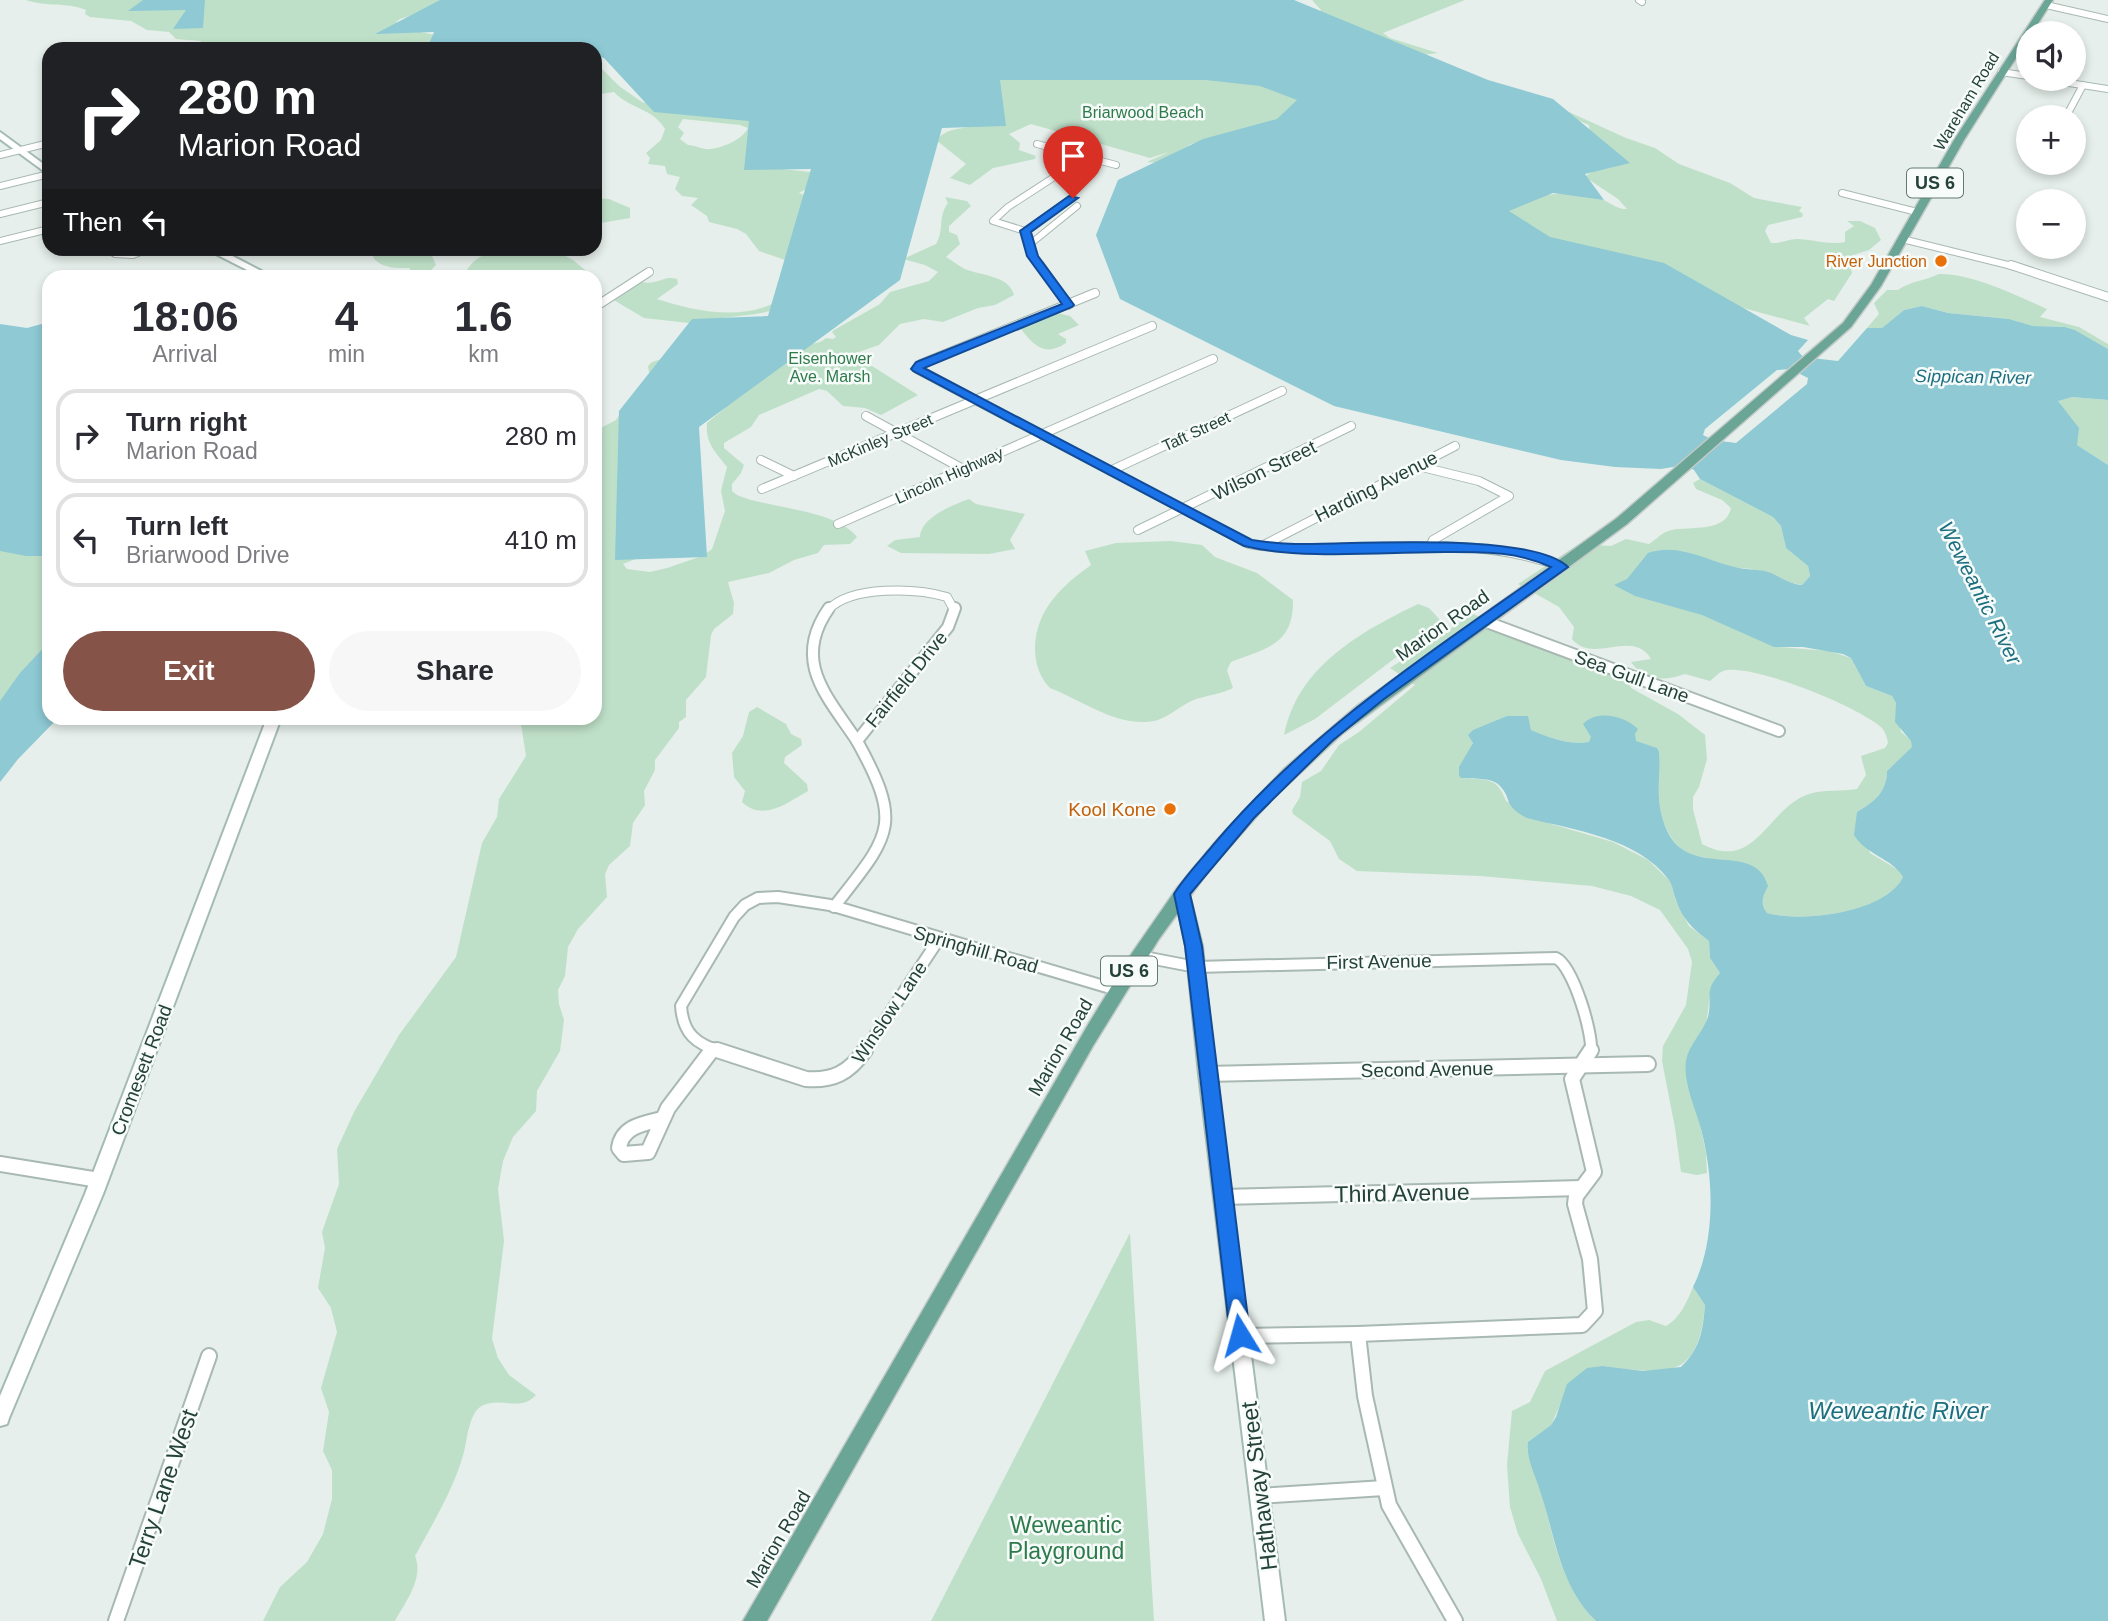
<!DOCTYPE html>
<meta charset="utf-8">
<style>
body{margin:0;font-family:Helvetica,sans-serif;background:#f7f7f7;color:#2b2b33;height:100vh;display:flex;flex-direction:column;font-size:26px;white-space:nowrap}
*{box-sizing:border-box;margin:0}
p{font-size:23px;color:#7c7c81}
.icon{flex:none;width:38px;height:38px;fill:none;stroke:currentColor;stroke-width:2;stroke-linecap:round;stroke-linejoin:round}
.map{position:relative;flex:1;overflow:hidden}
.side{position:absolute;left:42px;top:270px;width:560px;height:455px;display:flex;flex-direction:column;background:#fff;border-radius:21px;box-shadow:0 4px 10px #0003}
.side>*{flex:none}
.guide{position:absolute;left:42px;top:42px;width:560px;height:214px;border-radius:21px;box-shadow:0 4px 10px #0003;background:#202124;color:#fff;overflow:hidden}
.fabs{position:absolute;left:2016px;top:21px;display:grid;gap:14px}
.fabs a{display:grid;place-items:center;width:70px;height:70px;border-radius:50%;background:#fff;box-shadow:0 4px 10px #0003;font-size:35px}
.pin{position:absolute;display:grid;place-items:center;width:60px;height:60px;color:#fff;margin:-72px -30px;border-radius:50% 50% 50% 0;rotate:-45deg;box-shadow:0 0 7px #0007}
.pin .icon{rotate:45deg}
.me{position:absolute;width:77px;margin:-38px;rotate:352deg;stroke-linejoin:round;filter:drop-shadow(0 0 5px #0008)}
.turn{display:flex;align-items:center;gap:24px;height:147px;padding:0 21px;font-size:32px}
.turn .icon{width:91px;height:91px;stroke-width:2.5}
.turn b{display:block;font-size:49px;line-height:60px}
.then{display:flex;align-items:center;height:66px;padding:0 21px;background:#0003;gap:14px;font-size:26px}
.eta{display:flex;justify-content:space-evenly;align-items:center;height:119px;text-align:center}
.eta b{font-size:42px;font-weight:700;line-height:49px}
.action{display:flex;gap:14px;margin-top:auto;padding:14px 21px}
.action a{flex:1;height:80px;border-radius:42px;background:#855347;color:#fff;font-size:28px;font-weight:700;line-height:80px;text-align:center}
.action a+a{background:#f7f7f7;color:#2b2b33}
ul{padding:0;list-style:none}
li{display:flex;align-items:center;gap:21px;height:94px;margin:0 14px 10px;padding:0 7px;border:4px solid #e1e1e2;border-radius:21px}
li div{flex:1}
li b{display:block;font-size:26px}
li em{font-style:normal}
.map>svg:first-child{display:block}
.green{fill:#bfe0c8;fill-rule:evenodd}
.water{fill:#8ec9d4;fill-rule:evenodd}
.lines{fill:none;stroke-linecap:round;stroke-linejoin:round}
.street-far3-casing{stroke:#a8b8b2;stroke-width:8}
.street-far2-casing{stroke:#a8b8b2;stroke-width:10}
.street-far1-casing{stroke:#a8b8b2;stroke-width:14}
.street-casing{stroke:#a8b8b2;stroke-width:18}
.secondary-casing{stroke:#a4bbb3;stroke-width:4}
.primary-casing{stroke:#c2cac8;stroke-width:3}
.street-far3{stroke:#fff;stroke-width:6}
.street-far2{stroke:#fff;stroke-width:8}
.street-far1{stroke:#fff;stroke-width:10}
.street{stroke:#fff;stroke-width:14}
.secondary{fill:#fff;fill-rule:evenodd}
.primary{fill:#6aa596;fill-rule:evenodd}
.route{fill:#1a73e8;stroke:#114b97;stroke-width:2}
.food-dot{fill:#e8710a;stroke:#f7fbf9;stroke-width:2.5}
.labels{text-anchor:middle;stroke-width:5;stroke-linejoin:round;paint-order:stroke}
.far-street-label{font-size:16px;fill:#24423a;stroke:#f7fbf9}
.far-park-label{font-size:16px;fill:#2d7a4b;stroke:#f7fbf9}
.far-food-label{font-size:16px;fill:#c56008;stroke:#f7fbf9;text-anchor:end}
.shield{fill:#f7fbf9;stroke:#637a73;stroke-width:2}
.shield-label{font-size:18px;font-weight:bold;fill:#24423a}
.far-water-label{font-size:18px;font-style:italic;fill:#1c6f80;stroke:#f7fbf9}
.street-label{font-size:19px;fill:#24423a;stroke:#f7fbf9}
.food-label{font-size:19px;fill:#c56008;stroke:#f7fbf9;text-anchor:end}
.water-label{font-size:21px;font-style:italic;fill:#1c6f80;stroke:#f7fbf9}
.near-street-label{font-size:23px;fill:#24423a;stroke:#f7fbf9}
.near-park-label{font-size:23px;fill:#2d7a4b;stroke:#f7fbf9}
.near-water-label{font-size:24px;font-style:italic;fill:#1c6f80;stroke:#f7fbf9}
</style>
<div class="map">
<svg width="2108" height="1621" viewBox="0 0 2108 1621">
<rect width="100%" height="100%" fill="#e6efeb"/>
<g class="green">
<path d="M26,0H461L400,19L396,22C443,50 513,27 565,49H192L197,48L201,41L176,39L169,32L147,30L131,21L90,17L85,14L86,10C68,2 45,7 26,0Z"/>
<polygon points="1312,0 1465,0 1383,33 1390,38 1438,53 1423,55 1318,15 1321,10"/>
<path d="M595,62L619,86L642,102L685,112L776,124L779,127C766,134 752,136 746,153L748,158L762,167L820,173L827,177L799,193L809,197L814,205L794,260L793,264L802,271L798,295C776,316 750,314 722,318L721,320L730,327L715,346H707L658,400L636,411L638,438L655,456L648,476V492L663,500L660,511L666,520L648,532L651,540L648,554L623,564L627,569L650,572L667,568L702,556L712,549L725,511L721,491L727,467C716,453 705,443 707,423L725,408L714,402L795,358V349C805,341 816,347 826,338L833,339L836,337L832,332L834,330L880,304L890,292L929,281L938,272L925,265L903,259L936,244C945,229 937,218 948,203L945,197L967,201L971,206L949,226V232L957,235L960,244L946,257C953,261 959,266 965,269C981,276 1009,275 1014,295L995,305L978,308L943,322L924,319L900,324L879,345L853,354L918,395L881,415L865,408L843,406L827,391L819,389L759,415L751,427L724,443V448L744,465L741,473L732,484V491L737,495C769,509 836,509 857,537L850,544L824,545L818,553L794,560L769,573L728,582L734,603L733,614L714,629L711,635L706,677L686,700V717L679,722V728L655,760V770L644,791L645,805L633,823L630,846L609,865L605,874L607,897L578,929L568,947L565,976L558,990L559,1004L564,1020L560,1051L537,1091L536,1111L513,1137L503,1161L498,1189L504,1241L492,1339L498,1358L509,1375L536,1395C520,1413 498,1395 480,1407C469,1415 467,1440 464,1452C454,1489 433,1523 415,1556C424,1578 406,1601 395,1621H263L280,1587L307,1562L323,1534L332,1499V1470L323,1451L329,1412L321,1388L337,1332L331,1308L318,1288L325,1248L322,1232L339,1184L337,1149L354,1112L399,1035L456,957L482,843L497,817L499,799L526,756L520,718H595V456L603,454L595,446V431L616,420L625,406L652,389L648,366L652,362L685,352L687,347L675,344L708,331L705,326L698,324L644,318L612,299C621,295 628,285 636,283C642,281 648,284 654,282C664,280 666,276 677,279L678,284L657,299C696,312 754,324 789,293L777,283L789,271L785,260L759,251L746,234L737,229L709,222L707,216L691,205L698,198L682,196L675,189L680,177L667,174L665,166L648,164L650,158L646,153L661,140L665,129C653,108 628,108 614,92L595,95V83L601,79L595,76ZM683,119L740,125L748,128C742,140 722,148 710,149C703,150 695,145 688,145L680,139L684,133L678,127Z"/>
<path d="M1034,68C1084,67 1277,62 1305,98L1301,102L1303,108L1296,114L1266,128L1191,144L1160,163L1147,162L1169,152L1150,158L1031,124L1009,134L1020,143L1019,150L1036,156L1035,159L993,168L970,185L950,178L966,164L936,140C949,125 973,129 990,123L988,116L978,108C981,83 1013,72 1034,68Z"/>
<path d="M1558,107L1626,138L1655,148L1679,164L1730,183L1754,198L1802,207L1799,211L1803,214L1802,217L1768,225L1765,231L1771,243C1782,244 1789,238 1799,239C1815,240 1829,245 1845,242V232L1854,226L1847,221H1860L1875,228L1881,240L1869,250L1841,259L1850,262L1852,273L1834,301L1828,299L1804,318L1810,326L1736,306L1548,240L1500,205C1536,196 1560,189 1597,198C1608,200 1616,210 1627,209L1618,199L1585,177C1594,167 1612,171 1623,162L1590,135L1589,125L1561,113Z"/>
<polygon points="595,198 609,199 630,208 630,218 595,224"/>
<path d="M378,248L429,249L436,265L425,276L409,275L410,268C397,268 381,269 373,257Z"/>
<path d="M553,249L573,260L592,276H500L493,273H469L467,270C483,245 504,254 529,252C537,252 545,250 553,249Z"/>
<path d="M1939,274C1971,273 2018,296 2047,309L2040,317L2079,327L2108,344V349L2075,330L2065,327L2033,326L2009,319L1948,313L1922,306L1904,310L1882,328H1867L1879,314L1874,303L1887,290H1898C1910,281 1925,281 1939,274Z"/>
<path d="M1057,313L1070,316L1079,325L1058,334L1066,339V343C1045,357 1034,346 1021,329L1037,319Z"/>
<polygon points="0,375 49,414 49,718 58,718 18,759 0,782"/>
<polygon points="2072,397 2108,400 2108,465 2077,445 2058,400"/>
<path d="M1700,479L1773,517L1781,526L1786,548L1808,566L1810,576L1802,585C1785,583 1771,573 1755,570C1750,568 1744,569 1739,568C1708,562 1687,548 1653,551L1780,647L1829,651L1851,658L1866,686L1892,696L1896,703L1901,732L1912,741V748L1887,771C1887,792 1874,802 1857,812L1870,853L1900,871L1903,877C1886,913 1802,923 1767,913L1762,907V898C1747,886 1731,871 1714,861C1707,856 1697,858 1688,853C1660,838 1657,798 1656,770L1590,732L1592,737L1589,742C1568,745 1549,738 1531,730L1528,724L1507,716L1469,735L1473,742L1461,778C1486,780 1497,776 1506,801L1548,823L1613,842L1648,860L1671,882L1675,899L1689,926L1709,941L1710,958L1720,973C1705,989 1712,1005 1705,1025C1701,1036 1692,1048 1686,1059L1706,1153L1707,1173L1697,1175L1681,1172L1675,1128L1662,1061L1663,1046L1686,1005L1692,962L1688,949L1660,910L1631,896L1592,886L1480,876L1357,871L1339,859L1330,841L1293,814L1292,810L1300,797L1302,782L1321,771L1339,745L1359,732L1415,685L1390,668L1473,614L1628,680L1631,688L1678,714L1705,735L1707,759L1699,787L1693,797V809L1702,844C1756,873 1767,808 1809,794C1824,789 1842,792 1857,789L1866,775L1861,756L1885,748L1888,743C1887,738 1886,733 1882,728C1862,708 1750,662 1723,671C1718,673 1714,678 1710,681L1685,674C1666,681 1645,682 1631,662L1651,659C1633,628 1593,665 1572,639L1574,627L1559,607L1518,584L1579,544L1611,546L1626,539L1649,544C1657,539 1663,531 1672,530C1690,526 1726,533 1731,508L1722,500L1696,489L1693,483Z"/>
<path d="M969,499L976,504L1025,514L1010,540L1015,549L989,554L901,553L887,546L895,540L920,537C921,517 953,505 969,499Z"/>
<path d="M1171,541L1202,545L1215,557L1257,573L1293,600C1294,645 1265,649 1231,662L1227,670L1233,688C1221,694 1209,695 1196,699C1182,704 1172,715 1158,720C1120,730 1082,700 1050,688C1039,677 1035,662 1035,648C1036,609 1062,586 1091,565L1085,551L1116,543Z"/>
<path d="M1418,604L1429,608L1440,620L1428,633L1315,719L1284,735C1297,667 1360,632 1418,604Z"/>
<path d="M757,707L786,724L791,734L801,739L802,745L785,757L784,763L807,784L808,791C787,803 763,822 742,802L745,791L734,777L732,753L743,736L749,712Z"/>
<polygon points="1130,1233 1154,1621 931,1621"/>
<path d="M1693,1287L1705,1305C1698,1382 1667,1374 1603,1366L1560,1405L1551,1425L1528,1442C1530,1462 1538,1479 1543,1499C1555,1544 1562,1587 1596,1621H1557L1541,1579L1518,1534L1510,1507L1507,1465L1512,1411L1530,1402L1545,1371L1636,1322L1649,1320L1666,1326C1680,1318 1687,1302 1693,1287Z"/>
</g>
<g class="water">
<polygon points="143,0 205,0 203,28 173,29 186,10 128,11"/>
<path d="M440,0H1294L1488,80L1553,99L1630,163L1585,174L1604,200L1553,193L1509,211L1550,237L1664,263L1791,335L1808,340L1798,351L1803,357L1838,361L1867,328H1882L1904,310L1922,306L1948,313L2009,319L2033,326L2065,327L2075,330L2108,349V400L2072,397L2058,401L2079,428L2077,445L2108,465V1621H1596C1560,1586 1556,1540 1541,1494C1536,1476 1526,1460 1528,1442L1551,1425L1556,1417L1567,1384L1587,1368L1603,1366L1643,1371L1681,1367C1700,1349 1703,1330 1705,1305L1693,1287C1716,1241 1714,1178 1701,1129C1695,1107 1683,1083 1686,1060C1689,1045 1703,1032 1708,1017C1713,997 1703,992 1720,973L1710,958L1709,941C1693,929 1683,920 1676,900C1673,893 1673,886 1669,880C1638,838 1574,830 1527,818C1502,805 1513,799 1499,785C1491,777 1472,779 1461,778L1459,775V767L1473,743L1468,735L1473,730L1507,716H1528L1531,730C1550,738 1568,745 1589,742L1591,737L1583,724C1597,709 1625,716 1638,729L1635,734L1636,741L1657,748L1659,752C1661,781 1654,795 1665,826C1686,883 1755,838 1768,886C1763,896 1759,903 1767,913C1801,923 1886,913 1903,877C1892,858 1866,855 1854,835L1857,812C1874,802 1887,792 1887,771L1912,747L1911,741L1895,722L1896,703L1892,696L1866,686L1851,658L1843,654L1803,647H1774L1702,615L1635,596L1614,585L1627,579L1648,553C1679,542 1709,562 1739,568C1749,570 1761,569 1771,573C1782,578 1790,584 1802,585L1810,576L1808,566L1786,548L1781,526L1773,517L1700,479L1694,470L1685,465L1661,469L1615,467L1561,460L1334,406L1120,299L1096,235L1118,180L1203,139L1277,119L1297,100L1260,86L1206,80H1000L1006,126L942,128L900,280L699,427L707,557L615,560L619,411L692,319L768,316L811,169L744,170L749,121L654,112L604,58L595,56V49H567L548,44L427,49L434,32L375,34ZM1790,369L1808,378L1807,384L1736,443L1713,440L1703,435L1705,429L1777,370Z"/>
<polygon points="49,322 49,556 26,556 0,551 0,324 27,328"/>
<polygon points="49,642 49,718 58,718 18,759 0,782 0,701 20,673"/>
</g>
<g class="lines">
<g class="street-far3-casing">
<g id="street-far3">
<polyline points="1639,0 1642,2"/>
<polyline points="2046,5 2108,19"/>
<polyline points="2001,72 2028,76"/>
<polyline points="2043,79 2108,89"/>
<polyline points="2066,117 2083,85"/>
<polyline points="1037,144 1116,165"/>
<polyline points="0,155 49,143"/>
<polyline points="0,186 49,174"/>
<polyline points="1842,193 1917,212"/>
<polyline points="0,214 49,202"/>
<polyline points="1025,231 1073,198"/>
<polyline points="1902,239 2016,267"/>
<polyline points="0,241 49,229"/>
<polyline points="1029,245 1077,206"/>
<polyline points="117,248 115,254 133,255 150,248"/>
<polyline points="1041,267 1033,256 1025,231 993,221 1008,207 1085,157"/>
</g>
</g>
<g class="street-far2-casing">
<g id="street-far2">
<polyline points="1040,265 1068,305"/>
<polyline points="2011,265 2108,297"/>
<path d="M1095,293L921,364L917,369L1249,544C1281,550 1313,548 1345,548C1418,546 1491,540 1561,567"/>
<polyline points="595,307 649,272"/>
<polyline points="866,416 963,469"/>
<polyline points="761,460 794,476"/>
<polyline points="1418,466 1479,481 1509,496 1433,540 1430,547"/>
<polyline points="1110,471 1282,391"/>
<polyline points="762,489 1152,326"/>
<polyline points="838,524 1213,359"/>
<polyline points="1138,530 1351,426"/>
<polyline points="1262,546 1455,446"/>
<path d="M828,610C851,585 917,588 947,597L954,610"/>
</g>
</g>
<g class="street-far1-casing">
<g id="street-far1">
<path d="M829,608C791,662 828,697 857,741"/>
<polyline points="1484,621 1779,731"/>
<polyline points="857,741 948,627 955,608"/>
<path d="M834,907C890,835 904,826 857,741"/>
<path d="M1139,956L1196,967L1556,958C1573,966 1593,1033 1591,1052"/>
<polyline points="710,1052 713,1049"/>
<path d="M722,1052C696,1044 683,1034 681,1006L734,917L745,905L758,898L778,897L830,905L1117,990"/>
<polyline points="864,1052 939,939"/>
</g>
</g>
<g class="street-casing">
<g id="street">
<path d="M717,1050L806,1079C833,1081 849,1073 865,1050"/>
<polyline points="1207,1074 1648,1064"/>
<path d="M662,1119C643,1124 622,1126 619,1148L624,1154L648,1152L668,1108L712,1050"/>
<polyline points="0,1164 99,1180"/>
<polyline points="1222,1197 1581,1188"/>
<polyline points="1240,1336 1358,1334"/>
<polyline points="1260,1496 1384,1488"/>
<polyline points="116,1621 209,1356"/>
<polyline points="1455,1621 1389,1505 1365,1396 1358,1334 1582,1325 1595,1311 1590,1259 1575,1204 1576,1196 1594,1172 1572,1079 1591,1050"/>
</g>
</g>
<g class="secondary-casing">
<g id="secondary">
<polygon points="0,132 49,168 49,175 0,139"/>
<polygon points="204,248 217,248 271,276 259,276"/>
<polygon points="267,718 281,718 103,1194 9,1418 7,1424 0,1426 0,1396 85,1194"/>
<polygon points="1182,889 1189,894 1202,946 1215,1074 1285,1621 1265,1621 1199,1074 1186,946 1175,894"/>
</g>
</g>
<g class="primary-casing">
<polygon id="primary" points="2045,0 2053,0 2032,33 2028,33 2028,39 1964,140 1881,286 1851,327 1627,524 1343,733 1272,799 1209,870 1159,939 1093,1046 767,1621 743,1621 1089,1023 1132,953 1177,888 1218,839 1284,769 1357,706 1617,518 1843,323 1871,285 1954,140"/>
</g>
<use href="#street-far3" class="street-far3"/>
<use href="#street-far2" class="street-far2"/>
<use href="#street-far1" class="street-far1"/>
<use href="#street" class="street"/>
<use href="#secondary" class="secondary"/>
<use href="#primary" class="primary"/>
</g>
<path class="route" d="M1069,196L1078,198L1031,232L1038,256L1074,305L1072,307L924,368L1252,540C1266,542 1281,544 1295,544C1350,545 1532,531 1568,567L1384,699L1332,741L1254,818L1190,894L1202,946L1250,1335L1247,1341L1240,1344L1233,1341L1230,1335L1185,946L1174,894C1185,876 1201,860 1214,844C1310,730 1431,652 1551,567C1516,551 1483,552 1445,552C1385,552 1302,560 1244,546L913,371L911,369L916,362L1062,304L1027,256L1020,231Z"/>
<g class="food-dot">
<circle cx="1941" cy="261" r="7"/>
<circle cx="1170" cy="809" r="7"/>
</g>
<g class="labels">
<g class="far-street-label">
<text transform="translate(1966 101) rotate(-59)" y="6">Wareham Road</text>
<text transform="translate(1196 431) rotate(-25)" y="6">Taft Street</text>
<text transform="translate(880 440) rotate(-23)" y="6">McKinley Street</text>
<text transform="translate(949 475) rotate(-24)" y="6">Lincoln Highway</text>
</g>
<g class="far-park-label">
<text x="1143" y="118">Briarwood Beach</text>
<text x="830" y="364">Eisenhower<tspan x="830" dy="18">Ave. Marsh</tspan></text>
</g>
<g class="far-food-label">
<text x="1927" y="267">River Junction</text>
</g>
<g class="shield">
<rect x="1907" y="168.5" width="56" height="29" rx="5"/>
<rect x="1101" y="956.5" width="56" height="29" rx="5"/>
</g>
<g class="shield-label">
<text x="1935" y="189">US 6</text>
<text x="1129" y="977">US 6</text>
</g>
<g class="far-water-label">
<text transform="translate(1973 377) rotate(1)" y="6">Sippican River</text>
</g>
<g class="street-label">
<text transform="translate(1264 470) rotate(-26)" y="7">Wilson Street</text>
<text transform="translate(1376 486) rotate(-27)" y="7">Harding Avenue</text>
<text transform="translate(1442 625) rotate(-35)" y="7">Marion Road</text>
<text transform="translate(1632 676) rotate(20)" y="7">Sea Gull Lane</text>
<text transform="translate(906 679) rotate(-51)" y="7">Fairfield Drive</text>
<text transform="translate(976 949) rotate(16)" y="7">Springhill Road</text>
<text transform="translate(1379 961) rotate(-1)" y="7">First Avenue</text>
<text transform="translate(889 1012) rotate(-56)" y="7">Winslow Lane</text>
<text transform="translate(1060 1047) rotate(-60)" y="7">Marion Road</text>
<text transform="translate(1427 1069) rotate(-1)" y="7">Second Avenue</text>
<text transform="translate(141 1070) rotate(-69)" y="7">Cromesett Road</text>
<text transform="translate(778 1539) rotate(-60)" y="7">Marion Road</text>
</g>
<g class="food-label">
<text x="1156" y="816">Kool Kone</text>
</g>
<g class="water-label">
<text transform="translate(1980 593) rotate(63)" y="7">Weweantic River</text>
</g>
<g class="near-street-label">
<text transform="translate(1402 1193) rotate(-1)" y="8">Third Avenue</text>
<text transform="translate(1259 1486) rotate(-97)" y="8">Hathaway Street</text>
<text transform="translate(163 1489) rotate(-71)" y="8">Terry Lane West</text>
</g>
<g class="near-park-label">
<text x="1066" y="1533">Weweantic<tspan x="1066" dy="26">Playground</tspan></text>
</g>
<g class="near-water-label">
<text x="1898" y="1419">Weweantic River</text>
</g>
</g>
</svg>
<div class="fabs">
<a><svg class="icon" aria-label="sound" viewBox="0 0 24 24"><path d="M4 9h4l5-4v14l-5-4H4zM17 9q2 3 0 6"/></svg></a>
<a>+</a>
<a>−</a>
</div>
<div class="pin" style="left:1073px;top:198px;background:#d93025"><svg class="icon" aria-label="arrive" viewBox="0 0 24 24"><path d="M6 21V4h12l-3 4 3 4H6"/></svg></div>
<svg class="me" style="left:1240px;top:1335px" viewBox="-20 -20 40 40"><path d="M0-17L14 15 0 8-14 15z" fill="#1a73e8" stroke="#fff" stroke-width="4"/></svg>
<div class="guide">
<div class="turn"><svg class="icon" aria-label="right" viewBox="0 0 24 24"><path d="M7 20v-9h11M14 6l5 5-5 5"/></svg><div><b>280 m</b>Marion Road</div></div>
<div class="then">Then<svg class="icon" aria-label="left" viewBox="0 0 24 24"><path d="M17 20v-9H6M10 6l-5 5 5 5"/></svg></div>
</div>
<section class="side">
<div class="eta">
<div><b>18:06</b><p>Arrival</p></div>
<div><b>4</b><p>min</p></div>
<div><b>1.6</b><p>km</p></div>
</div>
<ul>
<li><svg class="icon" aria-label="right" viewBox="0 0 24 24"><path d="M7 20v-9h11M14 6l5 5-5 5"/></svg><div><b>Turn right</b><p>Marion Road</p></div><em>280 m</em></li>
<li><svg class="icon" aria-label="left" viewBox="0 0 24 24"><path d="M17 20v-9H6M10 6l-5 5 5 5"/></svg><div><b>Turn left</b><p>Briarwood Drive</p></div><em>410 m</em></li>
</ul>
<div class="action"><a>Exit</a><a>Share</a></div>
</section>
</div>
